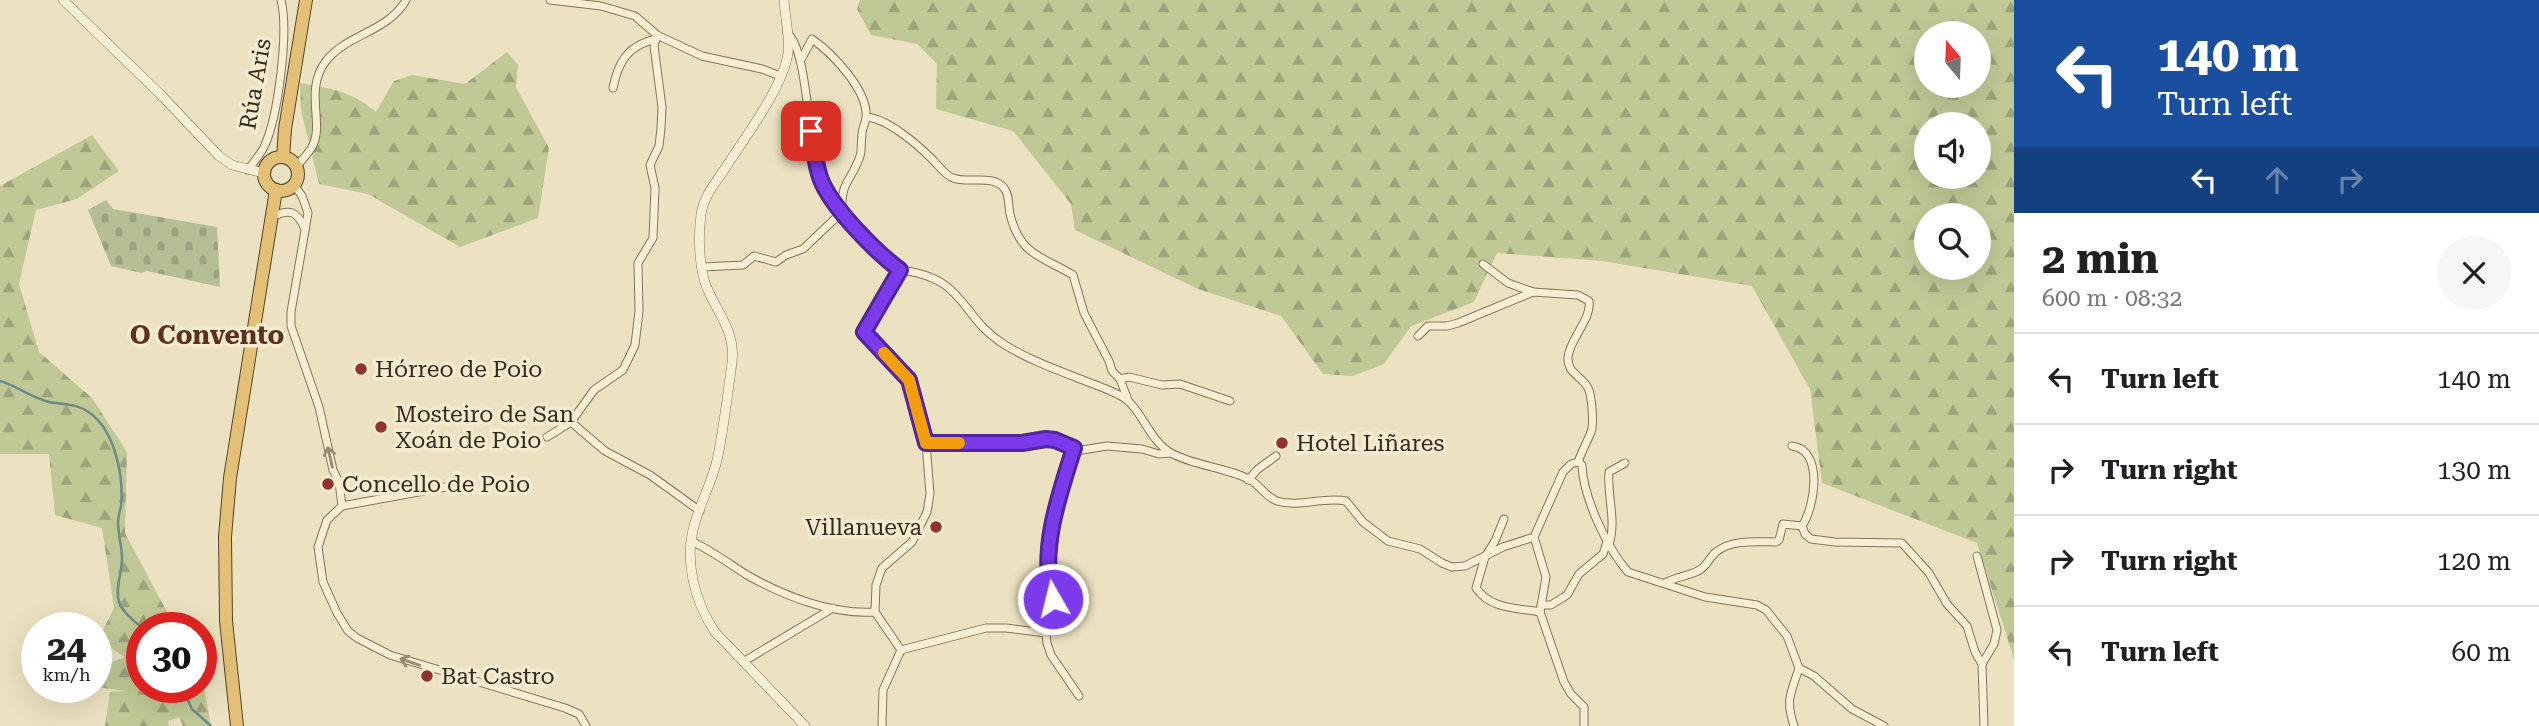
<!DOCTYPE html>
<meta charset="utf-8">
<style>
body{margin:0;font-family:"Roboto Serif",serif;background:#f6f6f6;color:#202124;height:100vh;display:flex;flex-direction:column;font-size:26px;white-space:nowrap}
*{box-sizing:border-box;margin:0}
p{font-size:23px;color:#757577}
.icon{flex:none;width:38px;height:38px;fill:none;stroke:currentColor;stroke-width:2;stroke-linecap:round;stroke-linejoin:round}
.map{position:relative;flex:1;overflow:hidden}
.sheet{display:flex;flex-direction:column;background:#fff;width:525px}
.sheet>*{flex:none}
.hud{background:#1a4fa0;color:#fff;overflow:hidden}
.needle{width:46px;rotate:341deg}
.controls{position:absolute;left:1914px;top:21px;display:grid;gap:14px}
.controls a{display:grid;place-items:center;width:77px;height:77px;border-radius:50%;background:#fff;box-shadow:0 7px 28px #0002;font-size:35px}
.speed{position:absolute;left:21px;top:612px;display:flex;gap:14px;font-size:35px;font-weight:700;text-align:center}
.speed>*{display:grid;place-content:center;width:91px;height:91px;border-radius:50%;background:#fff;box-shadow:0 7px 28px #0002;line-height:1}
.speed small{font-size:18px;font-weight:400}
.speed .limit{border:10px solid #d22;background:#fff;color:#111}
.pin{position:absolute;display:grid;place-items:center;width:60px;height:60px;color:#fff;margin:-30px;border-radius:14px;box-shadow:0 4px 10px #0006}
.me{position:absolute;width:77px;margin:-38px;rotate:352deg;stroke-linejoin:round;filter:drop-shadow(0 0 5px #0008)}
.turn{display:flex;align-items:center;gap:24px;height:147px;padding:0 28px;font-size:32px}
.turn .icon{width:91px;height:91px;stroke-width:2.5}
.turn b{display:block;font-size:49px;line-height:60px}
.lanes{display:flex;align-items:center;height:66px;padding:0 28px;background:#0003;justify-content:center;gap:35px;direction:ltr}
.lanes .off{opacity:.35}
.round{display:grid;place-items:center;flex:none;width:74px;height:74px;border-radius:37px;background:#f6f6f6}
.head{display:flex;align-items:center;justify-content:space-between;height:119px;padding:0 28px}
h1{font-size:42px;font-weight:700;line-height:52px}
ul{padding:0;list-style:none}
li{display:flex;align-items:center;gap:21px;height:91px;padding:0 28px;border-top:2px solid #e0e0e0}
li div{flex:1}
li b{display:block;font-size:26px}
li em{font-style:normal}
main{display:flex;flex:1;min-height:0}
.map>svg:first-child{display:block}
.forest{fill:url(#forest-firs);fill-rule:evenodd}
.cemetery{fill:url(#cemetery-stones)}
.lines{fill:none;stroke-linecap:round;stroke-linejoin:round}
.stream{stroke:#6b8c86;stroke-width:2.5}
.minor-casing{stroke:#847359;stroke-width:9}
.tertiary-casing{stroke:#847359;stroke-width:10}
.trunk-casing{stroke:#52412e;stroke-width:14}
.minor{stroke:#f7efd4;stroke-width:7}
.tertiary{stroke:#f7efd4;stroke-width:9}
.trunk{stroke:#e4c076;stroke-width:12}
.oneway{stroke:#968c78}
.route-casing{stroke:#51269a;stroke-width:18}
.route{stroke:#7c3aed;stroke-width:12}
.slow{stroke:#f59e0b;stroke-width:12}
.poi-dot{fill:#91322c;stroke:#f4ecd0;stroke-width:2.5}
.labels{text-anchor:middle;stroke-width:7;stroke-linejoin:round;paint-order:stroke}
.street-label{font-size:23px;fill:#352a1d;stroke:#f4ecd0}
.poi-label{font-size:23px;fill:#352a1d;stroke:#f4ecd0;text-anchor:start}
.quarter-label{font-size:26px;font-weight:bold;fill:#60301e;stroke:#f4ecd0}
</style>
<main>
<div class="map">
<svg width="2014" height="726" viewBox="0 0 2014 726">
<defs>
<pattern id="forest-firs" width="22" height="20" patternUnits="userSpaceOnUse" patternTransform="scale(1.75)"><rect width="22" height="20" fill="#c0c996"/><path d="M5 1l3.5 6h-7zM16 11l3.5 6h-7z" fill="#9da37a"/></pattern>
<pattern id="cemetery-stones" width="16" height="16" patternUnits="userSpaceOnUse" patternTransform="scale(1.75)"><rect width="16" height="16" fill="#b6be95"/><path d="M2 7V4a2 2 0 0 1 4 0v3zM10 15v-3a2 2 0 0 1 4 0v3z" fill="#9da380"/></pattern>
</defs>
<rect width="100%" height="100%" fill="#ece2c1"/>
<g class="forest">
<path d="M860,0H2014V659L1977,543L1822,483L1810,389L1752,286L1602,261L1497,253L1474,302L1411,326L1384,364L1353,376L1323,374L1281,316L1198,289L1075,230L1071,204L1013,131L936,109L937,64L917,44L871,35L857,9ZM1927,33H1979V86H1927ZM1927,124H1979V177H1927ZM1927,215H1979V268H1927Z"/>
<path d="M507,52L518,65L516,87L549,148L538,218L460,247L368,194L319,184L301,110L300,83C333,89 349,90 376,112L394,81L412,75L465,84Z"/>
<polygon points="92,135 119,171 77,199 36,210 19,284 39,352 92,398 127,452 125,533 175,627 180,622 184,628 142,628 142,688 201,688 201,671 211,726 183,726 179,717 168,721 169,726 105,726 110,692 126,691 96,687 96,668 125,657 98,640 114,608 102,528 55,515 49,454 0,454 0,186"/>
</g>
<polygon class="cemetery" points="106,200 113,209 217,227 220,287 147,271 141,273 111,266 88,210"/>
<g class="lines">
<g class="stream">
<path d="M0,381C17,386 32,398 49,402C64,405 77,403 90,413C115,431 124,477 121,506C120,511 118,517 118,522C118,534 122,547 122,559C122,573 115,587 119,602C122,611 136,624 144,628"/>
<polyline points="182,688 192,709 211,726"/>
</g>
<g class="minor-casing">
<g id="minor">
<polyline points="550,0 601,6 635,16 657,35 702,56 762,69 780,76"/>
<path d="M787,33C809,49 807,151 822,182C837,214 873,250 900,270"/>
<path d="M613,88C618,62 628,45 656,39"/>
<path d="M866,117C887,118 918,145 933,160C938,165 946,176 953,178C968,184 993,174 1004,188C1010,195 1008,206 1010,214C1020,256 1042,256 1073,275L1084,313L1109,361L1112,371L1120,379L1128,400"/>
<path d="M296,167C302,160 309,153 313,145C324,122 304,90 326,61C347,34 388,32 406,0"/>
<path d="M248,170C253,163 260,155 264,147C278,118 289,32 281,0"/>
<polyline points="294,185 302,196 308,213 291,312 291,326 319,407 333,470 339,482 342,506"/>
<path d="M272,217C290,208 297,211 305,229"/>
<polyline points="1483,264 1508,283 1533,292"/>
<path d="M703,267L743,265L754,256L776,262L786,255L803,249L842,212C840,181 852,181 860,156C862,149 861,141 862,134C862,129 865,124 866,118C869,91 832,53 812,39L802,58"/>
<path d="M900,270C968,278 958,316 1005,345C1031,361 1060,371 1088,382C1100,387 1117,392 1127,400C1143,413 1150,441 1171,453C1194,466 1231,468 1252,481C1261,487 1266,497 1277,501C1299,508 1324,496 1346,501L1363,522L1388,541L1420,549L1442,563L1452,567L1465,566L1503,547L1534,537"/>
<path d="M1418,336L1428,326H1447L1458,323L1533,292L1578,295L1589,301C1592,319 1570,338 1568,357C1567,374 1582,376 1588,388C1592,395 1594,425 1591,432C1587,442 1582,451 1578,462"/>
<polyline points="1120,379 1129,377 1162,385 1180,384 1230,401"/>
<polyline points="571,422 605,451 650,475 700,511"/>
<polyline points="547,437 571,422 594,390 623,370 635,345 639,311 638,263 653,238 655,188 650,165 659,146 661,128 662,107 654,46 657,35"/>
<polyline points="926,443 1022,443 1046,439 1055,440 1082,450 1107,446 1142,449 1159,454 1171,453"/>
<path d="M1792,446C1824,450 1815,507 1802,526L1805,534L1811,539L1835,542L1902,543L1929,573L1947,604L1967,626L1975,652L1982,664L1984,726"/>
<polyline points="1074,448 1055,508 1047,571 1053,599 1046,633 1047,643 1051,655 1079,696"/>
<path d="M1578,462L1582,465C1583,497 1607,548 1628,572L1705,597L1757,605L1766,610L1787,636L1799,668"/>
<polyline points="1578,462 1571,464 1563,472 1534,537 1546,577 1540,612 1564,682 1571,694 1584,707 1584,726"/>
<polyline points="1248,480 1258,469 1276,456"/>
<polyline points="446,487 342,506 327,520 318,547 323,582 337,613 348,631 357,638 390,655 565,708 579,714 586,726"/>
<path d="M1504,519L1495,541L1485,557L1476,588C1490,609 1517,608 1540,612"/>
<path d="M691,541C711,550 728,563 747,575C784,596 832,615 875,612"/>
<path d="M1610,541C1616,520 1607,495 1609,472L1625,463"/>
<polyline points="1977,556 1997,630 1994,644 1982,664"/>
<path d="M1665,583C1677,576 1694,575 1701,569C1707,565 1710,557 1716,552C1732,539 1757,542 1776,542L1779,540L1783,524L1802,526"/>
<polyline points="1541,605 1551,605 1567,595 1579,574 1603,554 1608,539"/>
<polyline points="901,650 986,628 1006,628 1046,633"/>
<polyline points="743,662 833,608"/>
<polyline points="1799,668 1814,676 1852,709 1884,726"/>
<polyline points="882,726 883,690 901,650 875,612 876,585 882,568 912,542 927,512 930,494 926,443 909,379 864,332 900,270"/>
<path d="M1794,726C1785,699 1791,694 1799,668"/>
</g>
</g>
<g class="tertiary-casing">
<g id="tertiary">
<polyline points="63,0 161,95 219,156 232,165 264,173"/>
<path d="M784,0C785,17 790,36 788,53C784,85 746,136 728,164C718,180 703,196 701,215C698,236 699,269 707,288C718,314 736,333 732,362C728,393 724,425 718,456C713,481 700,503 694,526C684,562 695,602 715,632L805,726"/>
</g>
</g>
<g class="trunk-casing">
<g id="trunk">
<polyline points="283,157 285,129 306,0"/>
<circle cx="281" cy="174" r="17"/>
<polyline points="237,726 226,621 225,537 230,478 276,190"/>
</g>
</g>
<use href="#minor" class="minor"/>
<use href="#tertiary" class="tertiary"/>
<use href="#trunk" class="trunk"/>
</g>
<defs><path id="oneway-shaft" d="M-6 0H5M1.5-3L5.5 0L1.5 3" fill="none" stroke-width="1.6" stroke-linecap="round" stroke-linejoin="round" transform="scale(1.75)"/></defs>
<g class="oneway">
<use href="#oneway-shaft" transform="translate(330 457) rotate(-103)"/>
<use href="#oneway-shaft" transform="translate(410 662) rotate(-161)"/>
</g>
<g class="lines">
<g class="route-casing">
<path id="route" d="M811,131C814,147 815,165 821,180C832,208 876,252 900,270L864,332L909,380L926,443H1022L1046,439L1055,440L1074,448C1059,495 1039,551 1053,599"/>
</g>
<use href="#route" class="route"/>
<polyline class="slow" points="884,353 909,380 926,443 959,443"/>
</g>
<g class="poi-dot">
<circle cx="361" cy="369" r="7"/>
<circle cx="381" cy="427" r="7"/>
<circle cx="1282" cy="443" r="7"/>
<circle cx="328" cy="484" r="7"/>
<circle cx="936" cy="527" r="7"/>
<circle cx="427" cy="676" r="7"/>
</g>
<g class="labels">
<g class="street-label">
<text transform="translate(255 84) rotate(-80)" y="8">Rúa Aris</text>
</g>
<g class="poi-label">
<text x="375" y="377">Hórreo de Poio</text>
<text x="395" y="422">Mosteiro de San<tspan x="395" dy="26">Xoán de Poio</tspan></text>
<text x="1296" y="451">Hotel Liñares</text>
<text x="342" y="492">Concello de Poio</text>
<text x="922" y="535" text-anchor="end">Villanueva</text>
<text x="441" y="684">Bat Castro</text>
</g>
<g class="quarter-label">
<text x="207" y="344">O Convento</text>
</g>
</g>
</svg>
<div class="controls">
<a><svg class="needle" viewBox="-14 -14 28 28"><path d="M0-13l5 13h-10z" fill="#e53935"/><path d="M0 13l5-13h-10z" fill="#757577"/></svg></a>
<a><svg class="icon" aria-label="sound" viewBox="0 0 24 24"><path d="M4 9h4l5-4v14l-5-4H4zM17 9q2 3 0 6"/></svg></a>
<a><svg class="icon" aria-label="search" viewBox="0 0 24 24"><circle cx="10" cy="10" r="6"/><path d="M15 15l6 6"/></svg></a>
</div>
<div class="speed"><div>24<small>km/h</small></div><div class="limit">30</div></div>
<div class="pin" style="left:811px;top:131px;background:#d93025"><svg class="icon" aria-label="arrive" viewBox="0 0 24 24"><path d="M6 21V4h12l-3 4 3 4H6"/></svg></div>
<svg class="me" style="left:1053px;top:599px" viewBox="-20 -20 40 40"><circle r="17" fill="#7c3aed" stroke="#fff" stroke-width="3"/><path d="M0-11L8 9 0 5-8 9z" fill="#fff"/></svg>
</div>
<section class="sheet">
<div class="hud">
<div class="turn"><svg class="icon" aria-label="left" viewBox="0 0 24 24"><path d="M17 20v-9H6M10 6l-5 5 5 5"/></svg><div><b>140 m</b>Turn left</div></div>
<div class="lanes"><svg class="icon" aria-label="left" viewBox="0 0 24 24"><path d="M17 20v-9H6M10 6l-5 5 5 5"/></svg><svg class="icon off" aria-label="ahead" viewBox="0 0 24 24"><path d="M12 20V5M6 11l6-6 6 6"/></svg><svg class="icon off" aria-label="right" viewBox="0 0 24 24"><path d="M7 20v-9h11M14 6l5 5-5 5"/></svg></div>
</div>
<div class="head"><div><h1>2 min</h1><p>600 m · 08:32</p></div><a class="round"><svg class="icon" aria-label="close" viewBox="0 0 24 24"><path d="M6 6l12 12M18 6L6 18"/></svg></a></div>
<ul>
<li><svg class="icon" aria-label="left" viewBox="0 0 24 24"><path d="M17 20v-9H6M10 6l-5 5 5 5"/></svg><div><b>Turn left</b></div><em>140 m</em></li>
<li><svg class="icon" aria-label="right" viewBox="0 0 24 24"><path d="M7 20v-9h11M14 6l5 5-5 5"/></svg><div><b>Turn right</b></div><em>130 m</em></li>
<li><svg class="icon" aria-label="right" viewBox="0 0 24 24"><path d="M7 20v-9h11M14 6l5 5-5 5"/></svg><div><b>Turn right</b></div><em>120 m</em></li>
<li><svg class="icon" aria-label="left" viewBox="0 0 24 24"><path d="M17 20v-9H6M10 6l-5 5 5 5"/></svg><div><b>Turn left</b></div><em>60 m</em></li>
</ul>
</section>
</main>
